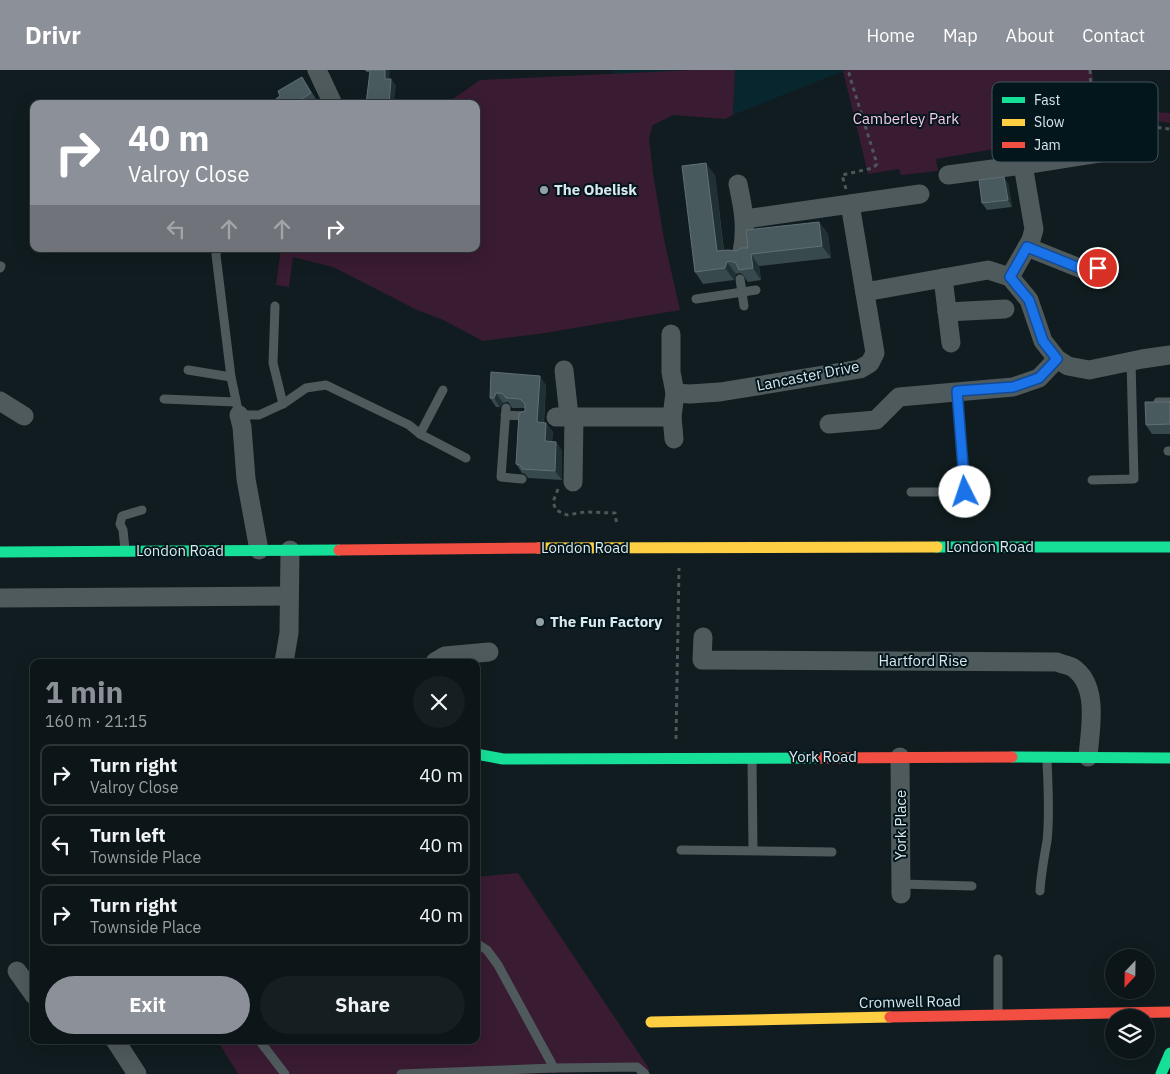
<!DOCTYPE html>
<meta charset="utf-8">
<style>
body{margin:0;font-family:"IBM Plex Sans",sans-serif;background:#151e20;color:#f1f3f6;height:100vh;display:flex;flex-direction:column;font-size:19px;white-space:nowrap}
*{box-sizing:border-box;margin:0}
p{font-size:16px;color:#9a9fa1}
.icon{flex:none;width:28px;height:28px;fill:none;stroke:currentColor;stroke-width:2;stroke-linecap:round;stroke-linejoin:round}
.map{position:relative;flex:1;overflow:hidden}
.panel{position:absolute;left:30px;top:589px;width:450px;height:385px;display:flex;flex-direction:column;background:#0c1517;border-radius:10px;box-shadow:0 5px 20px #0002,0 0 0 1px #2c3436}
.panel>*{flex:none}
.hud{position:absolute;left:30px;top:30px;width:450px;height:152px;border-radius:10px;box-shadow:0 5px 20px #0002,0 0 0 1px #2c3436;background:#8c9099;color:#fff;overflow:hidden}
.needle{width:32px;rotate:202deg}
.tools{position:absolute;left:1105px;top:879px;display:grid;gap:10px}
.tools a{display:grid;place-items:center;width:50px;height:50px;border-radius:50%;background:#0c1517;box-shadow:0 5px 20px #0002,0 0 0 1px #2c3436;font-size:25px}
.pin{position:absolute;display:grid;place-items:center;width:42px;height:42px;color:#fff;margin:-21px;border:2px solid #fff;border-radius:50%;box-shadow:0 1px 5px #0007}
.me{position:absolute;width:55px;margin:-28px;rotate:356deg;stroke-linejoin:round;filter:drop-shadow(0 0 4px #0008)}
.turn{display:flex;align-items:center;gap:18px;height:105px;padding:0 15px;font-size:22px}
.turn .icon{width:65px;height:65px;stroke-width:2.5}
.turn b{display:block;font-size:35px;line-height:42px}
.lanes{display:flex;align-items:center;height:48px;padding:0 15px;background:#0003;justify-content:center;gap:25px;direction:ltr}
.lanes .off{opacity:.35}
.round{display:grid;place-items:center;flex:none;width:52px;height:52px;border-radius:26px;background:#151e20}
.head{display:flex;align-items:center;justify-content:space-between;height:85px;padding:0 15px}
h1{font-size:30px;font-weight:700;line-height:38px;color:#8c9099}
.cta{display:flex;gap:10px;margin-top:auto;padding:10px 15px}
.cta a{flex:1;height:58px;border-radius:30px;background:#8c9099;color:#fff;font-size:20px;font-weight:700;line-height:58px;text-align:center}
.cta a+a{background:#151e20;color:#f1f3f6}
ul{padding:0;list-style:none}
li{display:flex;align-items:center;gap:15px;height:62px;margin:0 10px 8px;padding:0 5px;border:2px solid #2c3436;border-radius:10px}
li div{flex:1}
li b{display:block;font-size:19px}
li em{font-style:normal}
header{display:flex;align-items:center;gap:30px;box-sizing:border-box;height:70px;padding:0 25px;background:#8c9099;color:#fff}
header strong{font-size:24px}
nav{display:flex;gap:28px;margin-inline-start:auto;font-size:18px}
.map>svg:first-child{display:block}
.built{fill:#08262e}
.green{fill:#391b32}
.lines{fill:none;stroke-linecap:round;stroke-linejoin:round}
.path{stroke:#4d5759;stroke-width:3;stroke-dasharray:4 4;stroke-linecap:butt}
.lane{stroke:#4f5a5d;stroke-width:9}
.street{stroke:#4f5a5d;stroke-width:19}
.fast{stroke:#16e098;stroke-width:11}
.slow{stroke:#ffcf43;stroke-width:11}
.jam{stroke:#f24e42;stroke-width:11}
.wall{fill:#37494d}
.shaded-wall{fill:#203033}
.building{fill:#495a5e;stroke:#607074}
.route-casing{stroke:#114b97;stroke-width:12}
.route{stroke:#1a73e8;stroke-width:9}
.poi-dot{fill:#94a1a4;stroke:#02161c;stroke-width:2}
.labels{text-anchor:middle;stroke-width:4;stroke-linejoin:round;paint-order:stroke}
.park-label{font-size:15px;fill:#fac8e9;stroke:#02161c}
.poi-label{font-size:15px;font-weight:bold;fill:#dbe8ec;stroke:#02161c;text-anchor:start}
.street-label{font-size:15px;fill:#dbe8ec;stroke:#02161c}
.key{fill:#02161c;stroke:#43555a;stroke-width:1}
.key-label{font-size:14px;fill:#dbe8ec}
</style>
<header>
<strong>Drivr</strong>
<nav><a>Home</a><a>Map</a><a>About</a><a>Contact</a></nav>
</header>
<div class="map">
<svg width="1170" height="1004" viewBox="0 0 1170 1004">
<rect width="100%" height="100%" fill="#101c1f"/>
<g class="built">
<polygon points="614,0 692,0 614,4"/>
<polygon points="735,0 846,0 733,45"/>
</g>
<g class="green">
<polygon points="692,0 735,0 733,45 725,49 673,45 653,55 649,68 653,103 664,169 680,240 545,263 483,271 443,250 415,239 333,197 293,187 289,217 276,215 281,179 476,179 476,34 452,34 453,29 480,10"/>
<polygon points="846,0 1092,0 1100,61 936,89 938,101 901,105 899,99 868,104 843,1"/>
<polygon points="1133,41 1170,43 1170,53 1130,47"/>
<polygon points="518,803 650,1000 509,1004 238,1004 217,970 476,970 476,807"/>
</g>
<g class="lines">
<g class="path">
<polyline points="1090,0 1091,23 1106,64"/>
<path d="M1112,64C1122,49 1153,58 1170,59"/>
<polyline points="846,119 842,105 873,98 877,94 849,4 851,0"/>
<polyline points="558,419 553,432 556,440 567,445 585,442 615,443 617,456"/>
<polyline points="676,669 679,498"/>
</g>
<g class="lane">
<polyline points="217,179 216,185 231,307 239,345 259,345 283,334 306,318 326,315 409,355 420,364 466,388"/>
<polyline points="0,198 1,196"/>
<polyline points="740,209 744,236"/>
<polyline points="696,229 756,220"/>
<polyline points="275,236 273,293 283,334"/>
<polyline points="188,300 231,307"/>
<polyline points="164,329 235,332"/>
<polyline points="1158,332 1170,332"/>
<polyline points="506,338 501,407 522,409"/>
<polyline points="505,345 526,346"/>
<polyline points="420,364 443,320"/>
<polyline points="1168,381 1170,381"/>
<polyline points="1092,410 1134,409 1131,291"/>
<polyline points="911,422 965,422 957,321"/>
<polyline points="125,479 123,460 120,454 122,446 142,440"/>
<polyline points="752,690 753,780"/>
<polyline points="681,780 832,782"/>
<polyline points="901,814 972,816"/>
<path d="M1040,821C1041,804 1044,788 1047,771C1050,745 1048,717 1047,690"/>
<polyline points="476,873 487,880 498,895 554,998"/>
<polyline points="998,889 998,942"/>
<polyline points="259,970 285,1004"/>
<polyline points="401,1004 554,998 637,997 645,1004"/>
</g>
<g class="street">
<polyline points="317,0 333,34"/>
<polyline points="948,105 1023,95 1118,80"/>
<path d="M738,114C743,137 747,158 742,182"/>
<polyline points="745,149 920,124"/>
<polyline points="1027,177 1082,199 1098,198"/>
<polyline points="1010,207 1031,170 1034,159 1023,95"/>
<polyline points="943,208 951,273"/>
<polyline points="865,222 988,200 1010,207 1029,230 1043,271 1057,289 1068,296 1089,300 1142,289 1170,285"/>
<polyline points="947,242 1005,239"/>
<polyline points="671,264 671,302 675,323 672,347 674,369"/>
<polyline points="564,300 569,346"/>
<polyline points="675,323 690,324 720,322 860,299 870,293 875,283 850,134"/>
<polyline points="0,331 24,346"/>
<polyline points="239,345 242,357 246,409 259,480"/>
<polyline points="556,347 672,347"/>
<polyline points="829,354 876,350 899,327 1013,317 1039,308 1057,289"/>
<polyline points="573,412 574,347"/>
<polyline points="0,528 289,526"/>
<path d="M703,567L702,590L1057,592C1061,594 1067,595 1072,597C1100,615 1090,659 1088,687"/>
<polyline points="284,592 289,563 290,480"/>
<polyline points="435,592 445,586 489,582"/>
<polyline points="900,687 901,824"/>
<polyline points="17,901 34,925"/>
<polyline points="115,970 137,1004"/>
</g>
<g class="fast">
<polyline points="937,477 1170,477"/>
<polyline points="0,482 339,480"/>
<polyline points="476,684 503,689 820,688"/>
<polyline points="1012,687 1170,688"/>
<polyline points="1161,1004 1170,983"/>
</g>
<g class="slow">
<polyline points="538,478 937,477"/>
<polyline points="651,952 890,947"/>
</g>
<g class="jam">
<polyline points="339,480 538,478"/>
<polyline points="820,688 1012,687"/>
<polyline points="890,947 1170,942"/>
</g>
</g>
<g class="wall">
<polygon points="306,13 316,29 309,34 269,34"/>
<polygon points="715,105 724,180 737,181 748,178 819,152 828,164 831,188 759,196 761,210 748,212 742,204 740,203 736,204 734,210 703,214 695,202"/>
<polygon points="1008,113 1012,137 987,140 982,133"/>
<polygon points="491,302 546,315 544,353 546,353 553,362 552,371 556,372 562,381 562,410 528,408 525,404 522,403 516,394 525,338 512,338 509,333 507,332 503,333 500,337 496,337 490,328"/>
<polygon points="1170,332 1170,364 1152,364 1146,355"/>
</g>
<g class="shaded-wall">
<polygon points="385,0 390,0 389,15 385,9"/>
<polygon points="391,9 396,15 394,34 389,34"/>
<polygon points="706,93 715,105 725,193 717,181"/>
<polygon points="1004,107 1008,113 1012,137 1008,130"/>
<polygon points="819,152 828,164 831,188 822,176"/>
<polygon points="751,184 759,196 761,210 753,198"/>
<polygon points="727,192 736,204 734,210 725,198"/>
<polygon points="540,306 546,315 543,361 537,352"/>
<polygon points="496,323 503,333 500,337 494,328"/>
<polygon points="546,353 553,362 551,380 545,371"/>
<polygon points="556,372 562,381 562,410 555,401"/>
</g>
<g class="building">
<polygon points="366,0 385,0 385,9 391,9 389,34 366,34 370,1 366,1"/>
<polygon points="302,7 311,23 294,34 269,34 280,26 278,21"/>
<polygon points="706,93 717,181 728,180 737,181 741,178 748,178 746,160 819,152 822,176 751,184 753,198 739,200 736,193 731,191 727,192 725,198 695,202 682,96"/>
<polygon points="1004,107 1008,130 982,133 979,110"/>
<polygon points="491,302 540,306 537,352 546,353 545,371 556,372 555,401 522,399 520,395 516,394 519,343 525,341 525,334 520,329 506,328 503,324 500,323 496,323 494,328 490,328"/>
<polygon points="1145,332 1170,332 1170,354 1146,355"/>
</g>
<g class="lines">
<g class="route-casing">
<polyline id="route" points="965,422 957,321 1013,317 1039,308 1057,289 1043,271 1029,230 1010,207 1027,177 1082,199 1098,198"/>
</g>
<use href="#route" class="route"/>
</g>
<g class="poi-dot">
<circle cx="544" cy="120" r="5"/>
<circle cx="540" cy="552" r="5"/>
</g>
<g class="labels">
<g class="park-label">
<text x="906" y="54">Camberley Park</text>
</g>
<g class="poi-label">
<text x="554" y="125">The Obelisk</text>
<text x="550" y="557">The Fun Factory</text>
</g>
<g class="street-label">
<text transform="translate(808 306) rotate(-11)" y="5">Lancaster Drive</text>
<text x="990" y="482">London Road</text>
<text x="585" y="483">London Road</text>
<text x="180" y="486">London Road</text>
<text x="923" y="596">Hartford Rise</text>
<text x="823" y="692">York Road</text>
<text transform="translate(901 755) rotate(-90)" y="5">York Place</text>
<text transform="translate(910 932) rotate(-1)" y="5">Cromwell Road</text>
</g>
</g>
<rect x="992" y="12" width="166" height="80" rx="8" class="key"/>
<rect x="1002" y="27" width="23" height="6" fill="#16e098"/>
<rect x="1002" y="49" width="23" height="7" fill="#ffcf43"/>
<rect x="1002" y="72" width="23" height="6" fill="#f24e42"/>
<g class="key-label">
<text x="1034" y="35">Fast</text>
<text x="1034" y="57">Slow</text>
<text x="1034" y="80">Jam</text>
</g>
</svg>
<div class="tools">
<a><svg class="needle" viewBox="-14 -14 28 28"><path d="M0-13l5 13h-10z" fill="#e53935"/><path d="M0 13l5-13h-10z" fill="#9a9fa1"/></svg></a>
<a><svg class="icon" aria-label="layers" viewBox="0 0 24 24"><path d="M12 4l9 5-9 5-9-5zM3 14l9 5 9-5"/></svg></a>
</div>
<div class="pin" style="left:1098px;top:198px;background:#d93025"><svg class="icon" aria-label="arrive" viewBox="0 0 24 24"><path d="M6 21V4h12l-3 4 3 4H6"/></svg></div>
<svg class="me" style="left:965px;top:422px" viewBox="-20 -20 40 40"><circle r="19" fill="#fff"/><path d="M0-13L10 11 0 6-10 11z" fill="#1a73e8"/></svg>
<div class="hud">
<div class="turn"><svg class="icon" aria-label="right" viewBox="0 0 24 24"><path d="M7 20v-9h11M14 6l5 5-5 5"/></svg><div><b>40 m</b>Valroy Close</div></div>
<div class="lanes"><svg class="icon off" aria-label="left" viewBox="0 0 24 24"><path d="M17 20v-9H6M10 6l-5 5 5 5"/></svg><svg class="icon off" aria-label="ahead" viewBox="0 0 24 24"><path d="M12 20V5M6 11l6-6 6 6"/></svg><svg class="icon off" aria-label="ahead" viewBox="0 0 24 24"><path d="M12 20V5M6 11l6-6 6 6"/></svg><svg class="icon" aria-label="right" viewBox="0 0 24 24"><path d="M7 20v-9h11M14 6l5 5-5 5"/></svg></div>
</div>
<section class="panel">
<div class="head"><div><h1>1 min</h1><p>160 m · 21:15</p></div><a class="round"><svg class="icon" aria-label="close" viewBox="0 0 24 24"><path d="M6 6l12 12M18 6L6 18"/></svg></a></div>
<ul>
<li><svg class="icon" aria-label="right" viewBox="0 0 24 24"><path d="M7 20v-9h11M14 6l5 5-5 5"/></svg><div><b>Turn right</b><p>Valroy Close</p></div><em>40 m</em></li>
<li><svg class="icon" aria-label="left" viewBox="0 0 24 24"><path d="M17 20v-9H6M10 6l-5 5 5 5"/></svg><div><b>Turn left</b><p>Townside Place</p></div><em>40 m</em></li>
<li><svg class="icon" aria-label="right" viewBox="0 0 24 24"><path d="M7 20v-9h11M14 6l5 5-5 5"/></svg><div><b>Turn right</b><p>Townside Place</p></div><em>40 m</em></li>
</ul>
<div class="cta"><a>Exit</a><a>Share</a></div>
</section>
</div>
